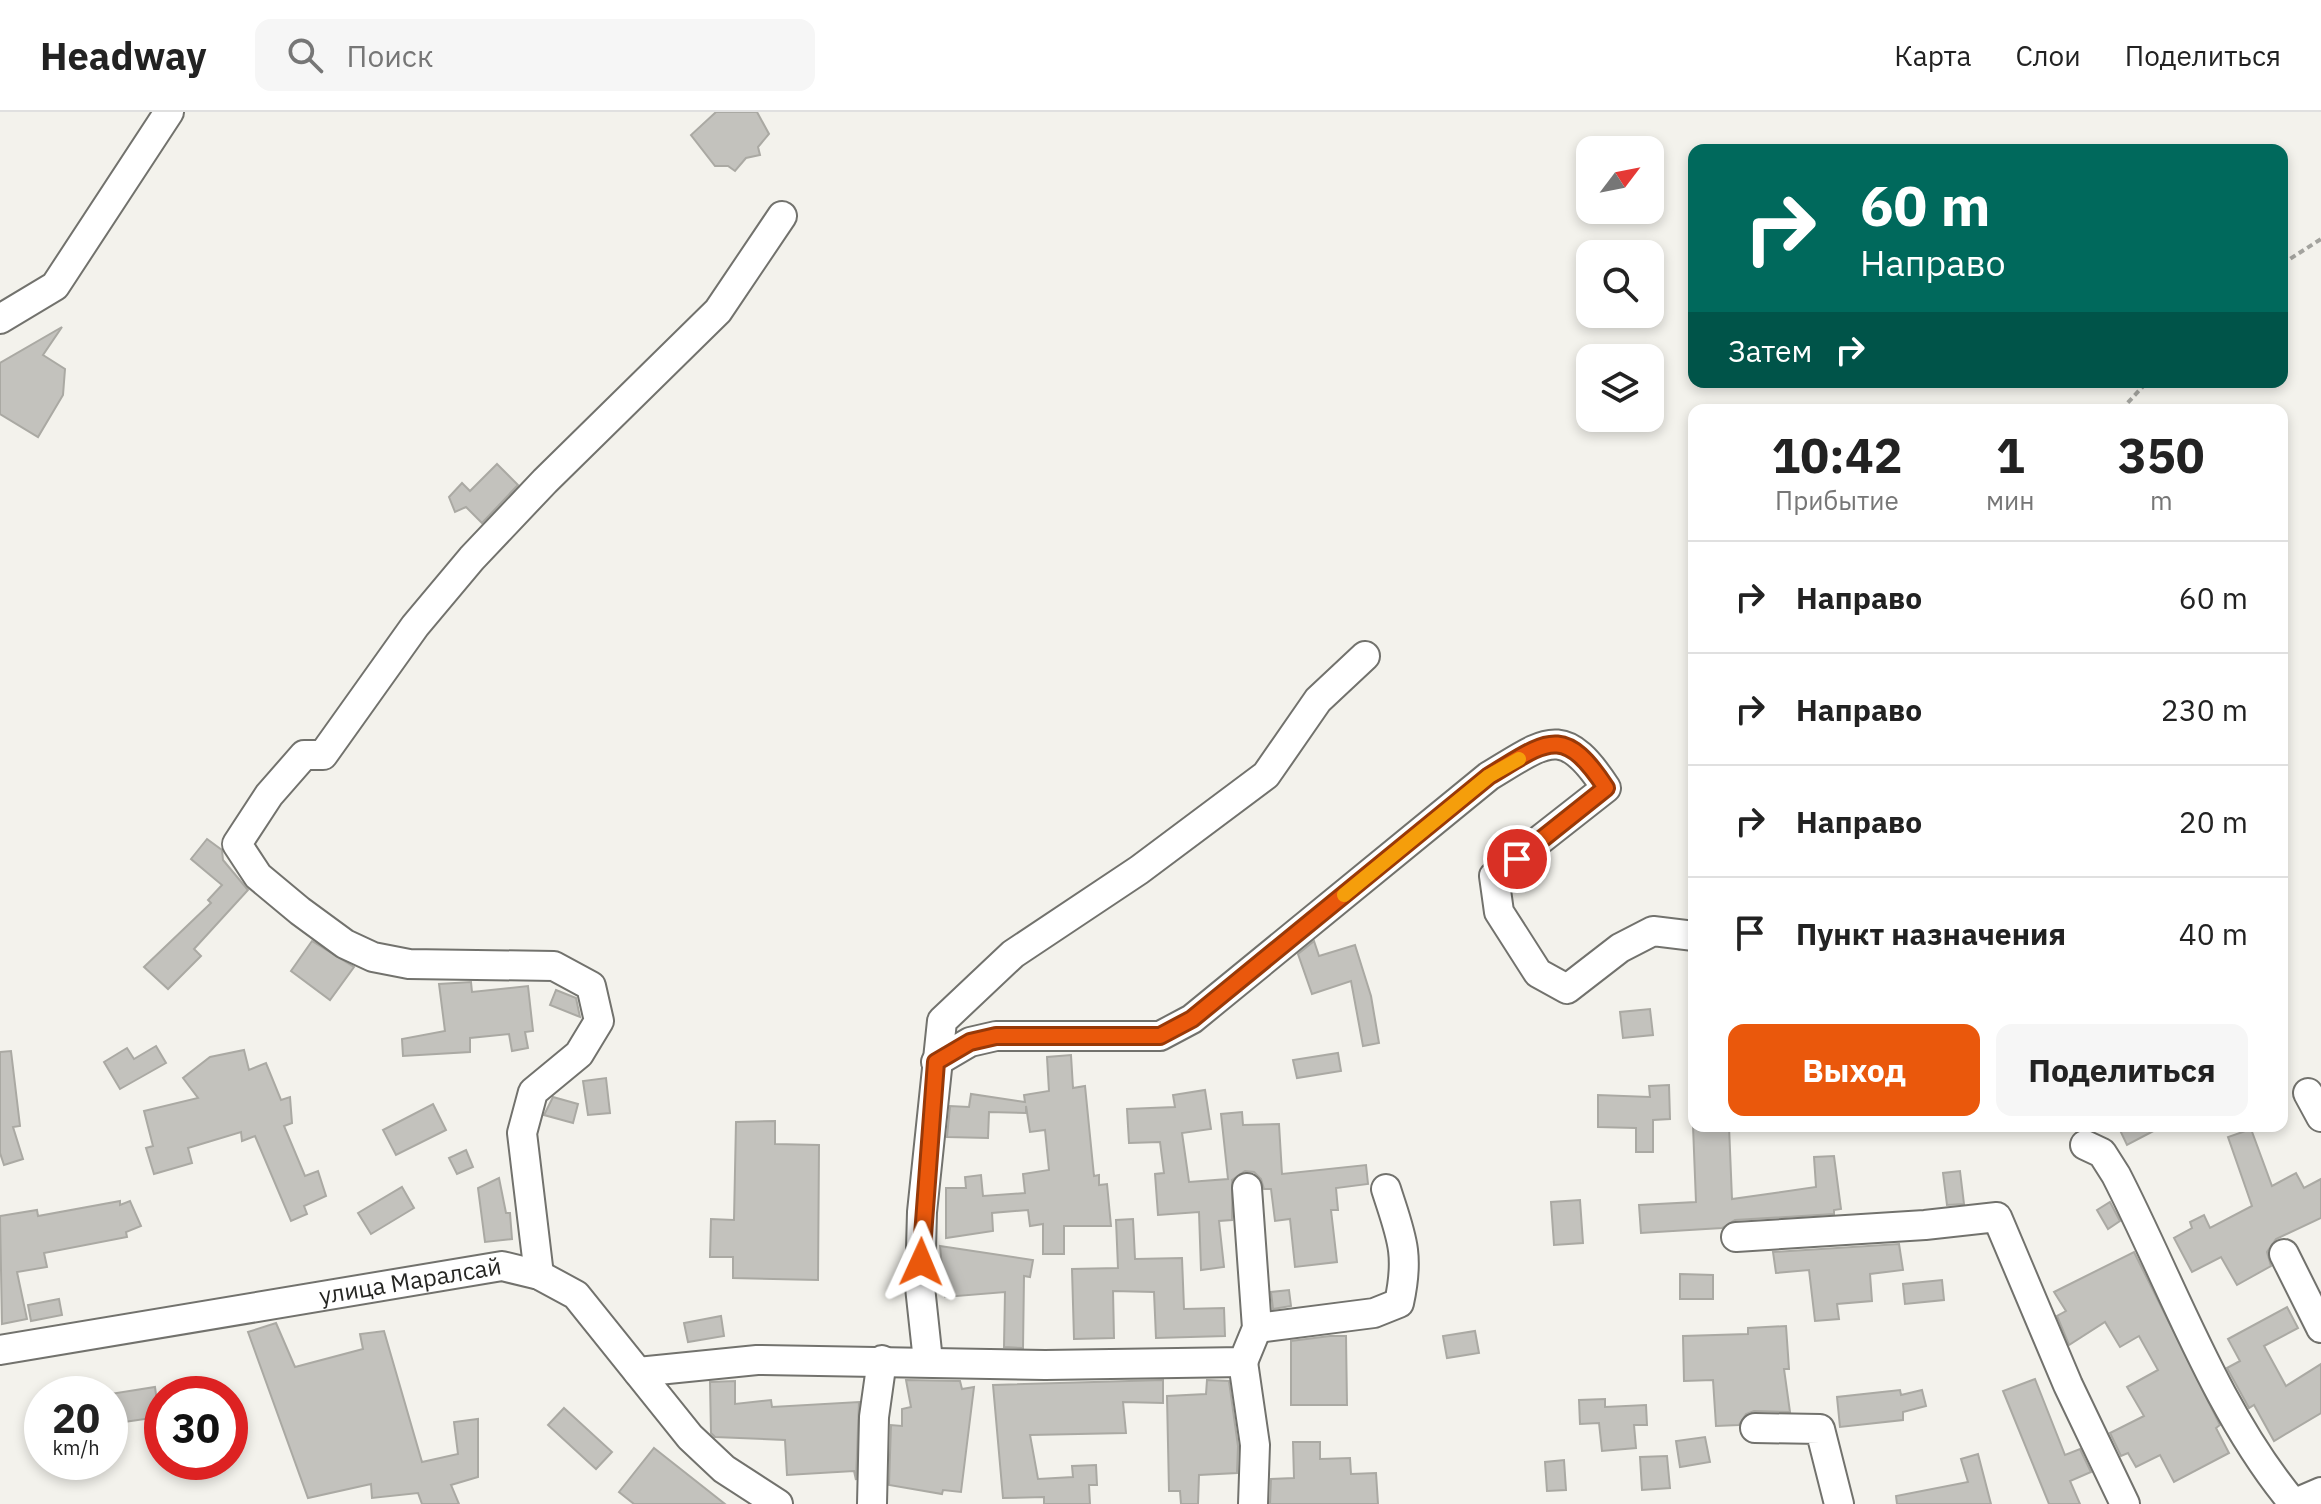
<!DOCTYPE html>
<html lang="ru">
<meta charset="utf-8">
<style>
body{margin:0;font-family:"IBM Plex Sans",sans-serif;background:#f6f6f6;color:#222;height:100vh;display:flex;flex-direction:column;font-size:30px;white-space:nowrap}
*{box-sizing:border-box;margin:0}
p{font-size:26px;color:#767676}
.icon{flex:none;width:44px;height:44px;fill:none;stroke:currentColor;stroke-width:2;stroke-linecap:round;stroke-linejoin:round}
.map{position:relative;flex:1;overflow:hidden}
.drawer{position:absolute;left:1688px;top:292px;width:600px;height:728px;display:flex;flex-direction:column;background:#fff;border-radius:16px;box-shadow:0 4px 12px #0003}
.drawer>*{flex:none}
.hud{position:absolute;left:1688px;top:32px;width:600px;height:244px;border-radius:16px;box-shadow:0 4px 12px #0003;background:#00695c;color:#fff;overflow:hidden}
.needle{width:52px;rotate:58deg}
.fabs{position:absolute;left:1576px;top:24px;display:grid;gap:16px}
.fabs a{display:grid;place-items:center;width:88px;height:88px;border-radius:16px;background:#fff;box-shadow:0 4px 12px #0003;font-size:40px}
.speed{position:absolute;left:24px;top:1264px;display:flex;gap:16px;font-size:40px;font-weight:700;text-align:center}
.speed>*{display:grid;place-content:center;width:104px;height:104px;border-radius:50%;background:#fff;box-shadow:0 4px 12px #0003;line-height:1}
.speed small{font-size:20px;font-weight:400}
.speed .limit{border:12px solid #d22;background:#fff;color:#111}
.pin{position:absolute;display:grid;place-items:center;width:68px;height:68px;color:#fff;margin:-34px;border:4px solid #fff;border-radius:50%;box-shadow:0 2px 8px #0007}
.me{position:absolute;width:88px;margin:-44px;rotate:1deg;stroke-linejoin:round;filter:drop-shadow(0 0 6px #0008)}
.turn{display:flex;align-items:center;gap:28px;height:168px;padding:0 40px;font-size:36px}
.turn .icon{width:104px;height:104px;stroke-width:2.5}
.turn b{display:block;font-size:56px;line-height:68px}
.then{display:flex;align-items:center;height:76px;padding:0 40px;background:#0003;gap:16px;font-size:30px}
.eta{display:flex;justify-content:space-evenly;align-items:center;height:136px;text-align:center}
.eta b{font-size:48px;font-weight:700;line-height:56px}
.primary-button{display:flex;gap:16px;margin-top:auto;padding:16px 40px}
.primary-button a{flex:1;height:92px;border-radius:16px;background:#ea580c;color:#fff;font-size:32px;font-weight:700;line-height:92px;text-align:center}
.primary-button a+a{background:#f6f6f6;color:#222}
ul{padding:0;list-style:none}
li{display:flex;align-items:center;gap:24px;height:112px;padding:0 40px;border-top:2px solid #e0e0e0}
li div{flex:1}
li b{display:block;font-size:30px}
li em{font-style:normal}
header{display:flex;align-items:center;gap:48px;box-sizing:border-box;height:112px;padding:0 40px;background:#fff;border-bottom:2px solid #e0e0e0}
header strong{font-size:38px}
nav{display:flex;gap:44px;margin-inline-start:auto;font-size:28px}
.search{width:560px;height:72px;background:#f6f6f6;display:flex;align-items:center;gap:20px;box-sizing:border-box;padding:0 28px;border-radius:16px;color:#767676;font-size:30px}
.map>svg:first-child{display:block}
.building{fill:#c3c2bd;stroke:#aaa9a3;stroke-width:2}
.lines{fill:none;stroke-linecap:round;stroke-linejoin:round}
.minor-casing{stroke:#72726d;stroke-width:32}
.path{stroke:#a3a39e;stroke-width:4;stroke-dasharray:6 4;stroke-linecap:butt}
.minor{stroke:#fff;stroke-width:28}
.route-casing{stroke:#983908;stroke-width:20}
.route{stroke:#ea580c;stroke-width:14}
.slow{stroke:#f59e0b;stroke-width:14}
.labels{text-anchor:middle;stroke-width:7;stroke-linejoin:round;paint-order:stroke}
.street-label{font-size:24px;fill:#252522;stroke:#fff}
</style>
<header>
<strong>Headway</strong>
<div class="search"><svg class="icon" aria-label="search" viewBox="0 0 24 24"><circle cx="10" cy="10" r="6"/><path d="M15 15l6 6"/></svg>Поиск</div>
<nav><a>Карта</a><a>Слои</a><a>Поделиться</a></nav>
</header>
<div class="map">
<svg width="2321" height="1392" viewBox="0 0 2321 1392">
<rect width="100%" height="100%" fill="#f3f2ec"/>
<g class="building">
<polygon points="716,0 757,0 769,22 758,35 760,43 746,46 735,59 728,54 715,54 691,23"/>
<polygon points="62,215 43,243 65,257 63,283 38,325 0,302 0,251"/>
<polygon points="497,352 518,373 482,411 466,395 455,400 449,385 462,371 470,379"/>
<polygon points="207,727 222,738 223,748 248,778 194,837 201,844 168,877 144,855 211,791 208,788 222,773 191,747"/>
<polygon points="312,829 354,855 330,888 291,859"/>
<polygon points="1314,829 1319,844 1355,833 1371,884 1379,931 1363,934 1351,869 1312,882 1298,842"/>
<polygon points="471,870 472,880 528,874 533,919 525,920 528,936 512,939 509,922 470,926 470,940 403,944 402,927 445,919 439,872"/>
<polygon points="556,878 576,886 580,905 550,893"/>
<polygon points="1650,897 1653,923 1623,926 1620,900"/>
<polygon points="156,934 166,951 120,977 104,950 127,936 134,947"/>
<polygon points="244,938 249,958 266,951 281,988 290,985 292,1011 284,1014 305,1064 318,1059 326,1084 304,1094 307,1102 291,1109 255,1024 242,1029 241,1020 188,1036 192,1051 154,1062 146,1036 153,1034 144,999 198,986 183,966 210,945"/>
<polygon points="11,939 20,1014 13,1015 23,1047 4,1053 0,1041 0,940"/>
<polygon points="1338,941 1341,959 1297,966 1293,948"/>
<polygon points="1071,943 1073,976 1085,974 1094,1064 1099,1063 1099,1073 1107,1072 1111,1114 1064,1114 1064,1142 1043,1142 1043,1112 1030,1114 1028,1098 992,1101 993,1119 946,1126 946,1076 966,1076 965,1065 981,1063 983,1084 1025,1081 1023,1062 1049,1058 1045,1018 1030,1020 1026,994 1026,1001 989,1000 988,1026 947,1025 950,994 969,995 971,982 1025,990 1024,983 1049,979 1047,945"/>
<polygon points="606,966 610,1001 588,1003 583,969"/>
<polygon points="1669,973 1670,1007 1653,1008 1653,1040 1636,1040 1636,1016 1598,1015 1598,983 1650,985 1649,974"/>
<polygon points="1205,978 1211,1017 1182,1021 1189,1070 1228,1067 1221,1002 1242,1000 1243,1013 1279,1012 1282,1062 1366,1053 1368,1072 1336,1076 1338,1098 1331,1098 1337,1150 1295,1155 1290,1107 1275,1109 1271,1077 1264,1077 1261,1067 1254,1060 1245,1059 1232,1068 1232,1108 1219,1109 1224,1155 1201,1158 1199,1100 1158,1103 1155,1062 1164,1061 1160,1030 1129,1031 1127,997 1175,995 1173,983"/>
<polygon points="553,985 578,992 573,1011 544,1003"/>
<polygon points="433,992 446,1018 396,1043 383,1018"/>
<polygon points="775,1009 775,1032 819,1033 818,1168 733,1166 733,1145 710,1145 711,1107 734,1108 736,1010"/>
<polygon points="1693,1014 1729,1014 1732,1087 1816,1075 1814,1045 1834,1044 1841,1097 1834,1098 1834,1102 1735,1108 1722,1116 1641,1121 1639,1093 1696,1090"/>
<polygon points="2118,1014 2163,1014 2127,1033"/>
<polygon points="2251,1017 2272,1074 2296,1061 2304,1076 2321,1067 2321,1106 2276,1127 2267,1140 2271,1154 2237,1173 2221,1145 2192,1160 2174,1126 2192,1116 2190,1110 2204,1103 2210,1116 2252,1094 2228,1025"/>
<polygon points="466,1038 473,1055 457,1062 449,1046"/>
<polygon points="1960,1059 1964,1092 1947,1093 1943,1061"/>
<polygon points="499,1066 506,1101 510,1101 512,1127 485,1130 478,1076"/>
<polygon points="402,1075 414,1096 371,1122 358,1101"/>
<polygon points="1580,1088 1583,1131 1554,1133 1551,1090"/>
<polygon points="120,1089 120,1093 130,1089 141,1114 126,1120 127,1125 44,1141 47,1155 17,1160 27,1207 2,1212 0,1104 37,1098 38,1104"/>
<polygon points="2110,1090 2120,1109 2108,1117 2097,1098"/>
<polygon points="1133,1107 1135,1147 1182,1146 1184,1197 1224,1196 1225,1224 1156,1226 1154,1180 1113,1179 1114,1226 1074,1227 1072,1157 1118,1156 1116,1108"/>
<polygon points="1899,1132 1903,1158 1870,1162 1872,1189 1837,1192 1839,1207 1815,1209 1809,1158 1776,1161 1773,1140"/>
<polygon points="940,1134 1033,1148 1030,1165 1024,1164 1023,1236 1004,1235 1005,1180 945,1185"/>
<polygon points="2134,1140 2220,1313 2216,1316 2229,1341 2174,1370 2160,1343 2136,1355 2128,1341 2121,1344 2110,1321 2144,1304 2127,1275 2158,1258 2139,1224 2120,1235 2105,1210 2069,1233 2057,1204 2066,1199 2054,1180"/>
<polygon points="1680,1162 1713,1163 1713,1187 1680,1187"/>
<polygon points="1942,1168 1944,1188 1905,1192 1903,1172"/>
<polygon points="1289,1178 1291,1194 1273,1197 1271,1180"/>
<polygon points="59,1187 62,1203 31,1209 28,1193"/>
<polygon points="2287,1195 2298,1216 2264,1234 2286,1274 2321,1252 2321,1301 2274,1329 2254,1293 2249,1296 2227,1256 2240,1249 2228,1227"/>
<polygon points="721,1204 724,1224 688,1230 684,1211"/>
<polygon points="276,1211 295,1255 363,1237 360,1222 384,1219 422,1350 458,1342 454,1310 478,1307 478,1365 451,1373 459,1392 422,1392 418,1381 372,1386 371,1372 308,1386 248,1220"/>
<polygon points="1786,1214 1789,1257 1784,1257 1790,1300 1754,1299 1746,1302 1739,1313 1716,1314 1713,1268 1684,1269 1683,1224 1748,1222 1748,1216"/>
<polygon points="1475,1219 1479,1241 1447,1246 1443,1224"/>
<polygon points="1330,1224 1346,1224 1347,1293 1291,1293 1291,1229"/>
<polygon points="2035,1267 2065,1343 2080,1337 2091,1360 2070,1369 2080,1392 2049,1392 2003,1279"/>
<polygon points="906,1268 960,1269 962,1277 974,1275 961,1380 943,1378 942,1382 889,1373 891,1313 902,1314 902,1297 911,1295"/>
<polygon points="1163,1268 1163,1291 1123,1290 1126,1321 1030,1323 1038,1367 1073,1365 1072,1354 1096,1353 1097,1373 1089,1373 1090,1392 1044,1392 1044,1385 1003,1386 993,1273"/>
<polygon points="1207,1268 1229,1269 1238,1334 1237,1361 1199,1363 1198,1392 1181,1392 1180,1379 1169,1379 1167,1284 1206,1282"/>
<polygon points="735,1269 735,1292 771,1288 772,1295 859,1290 856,1368 854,1359 787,1363 785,1328 715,1325 711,1321 710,1270"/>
<polygon points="155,1275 159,1305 110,1312 110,1282"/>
<polygon points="1900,1278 1901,1283 1922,1278 1926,1294 1903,1300 1903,1308 1840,1315 1837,1285"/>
<polygon points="1605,1287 1605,1295 1646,1293 1647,1313 1634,1313 1636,1336 1602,1339 1599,1311 1580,1312 1579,1288"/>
<polygon points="564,1296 612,1340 596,1357 548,1313"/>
<polygon points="1705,1325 1710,1350 1680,1355 1676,1329"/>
<polygon points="1293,1330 1320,1330 1320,1347 1350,1346 1351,1362 1376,1361 1378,1392 1270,1392 1271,1367 1294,1366"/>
<polygon points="654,1336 725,1392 634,1392 619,1380"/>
<polygon points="1978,1342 1991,1392 1897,1392 1896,1384 1968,1370 1961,1347"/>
<polygon points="1667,1344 1670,1376 1642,1378 1640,1345"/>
<polygon points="1564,1348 1566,1378 1547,1379 1545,1350"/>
</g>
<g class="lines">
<g class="minor-casing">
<g id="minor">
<polyline points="0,207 55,174 169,0"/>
<path d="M936,950L970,930L996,924H1160L1192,907L1489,664C1546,630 1563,610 1606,676L1494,764L1499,800L1538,861L1567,877L1620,836L1653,819L1694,824"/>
<polyline points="2308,981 2321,1005"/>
<path d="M2085,1033L2102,1041L2116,1063C2171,1170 2217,1301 2294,1392"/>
<polyline points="1736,1125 1925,1113 1997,1105 2068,1273 2125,1392"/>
<polyline points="2284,1142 2321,1216"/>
<polyline points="539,1163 522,1021 533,980 579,942 599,909 591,874 554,854 409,852 373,845 345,832 300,799 258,764 237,732 269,683 304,643 323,643 415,514 472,446 545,369 718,199 782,104"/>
<path d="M1257,1216L1374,1201L1399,1191C1410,1141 1401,1124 1386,1077"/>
<path id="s1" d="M0,1238L502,1154L539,1163L576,1183L690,1325L724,1357L778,1392"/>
<polyline points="928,1249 920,1175 922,1100 942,909 1013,842 1139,758 1266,663 1318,588 1365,544"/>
<polyline points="1243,1250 1255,1333 1253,1392"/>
<polyline points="638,1260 757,1248 1045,1253 1243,1250 1257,1216 1247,1076"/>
<polyline points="1755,1316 1820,1317 1839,1392"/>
<polyline points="872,1392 874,1305 882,1248"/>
<polyline points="2293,1392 2321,1380"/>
</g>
</g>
<g class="path">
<polyline points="2282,152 2321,127"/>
<polyline points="2121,298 2147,270"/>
</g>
<use href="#minor" class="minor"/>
</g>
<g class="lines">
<g class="route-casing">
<path id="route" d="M921,1150L936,950L970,930L996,924H1160L1192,907L1489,664C1546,630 1563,610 1606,676L1517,747"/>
</g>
<use href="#route" class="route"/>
<polyline class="slow" points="1344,783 1489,664 1519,647"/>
</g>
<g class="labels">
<g class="street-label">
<text dy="8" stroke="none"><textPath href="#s1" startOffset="416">улица Маралсай</textPath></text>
</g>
</g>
</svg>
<div class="fabs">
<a><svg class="needle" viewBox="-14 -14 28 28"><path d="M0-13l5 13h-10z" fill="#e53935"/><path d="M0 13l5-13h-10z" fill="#767676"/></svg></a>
<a><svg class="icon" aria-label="search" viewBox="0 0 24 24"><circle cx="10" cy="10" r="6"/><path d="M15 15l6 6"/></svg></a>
<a><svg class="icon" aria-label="layers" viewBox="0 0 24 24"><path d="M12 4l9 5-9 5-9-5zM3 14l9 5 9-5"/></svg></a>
</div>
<div class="speed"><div>20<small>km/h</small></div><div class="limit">30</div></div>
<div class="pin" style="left:1517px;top:747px;background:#d93025"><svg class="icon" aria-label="arrive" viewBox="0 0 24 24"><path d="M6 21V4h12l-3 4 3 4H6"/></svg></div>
<svg class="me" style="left:921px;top:1150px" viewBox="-20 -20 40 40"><path d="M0-17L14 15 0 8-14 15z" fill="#ea580c" stroke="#fff" stroke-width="4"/></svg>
<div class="hud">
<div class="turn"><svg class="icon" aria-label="right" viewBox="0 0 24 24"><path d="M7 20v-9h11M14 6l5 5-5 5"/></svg><div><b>60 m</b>Направо</div></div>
<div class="then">Затем<svg class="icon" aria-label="right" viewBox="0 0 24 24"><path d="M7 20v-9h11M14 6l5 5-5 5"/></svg></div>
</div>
<section class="drawer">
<div class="eta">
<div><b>10:42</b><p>Прибытие</p></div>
<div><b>1</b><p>мин</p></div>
<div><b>350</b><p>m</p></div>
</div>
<ul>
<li><svg class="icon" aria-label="right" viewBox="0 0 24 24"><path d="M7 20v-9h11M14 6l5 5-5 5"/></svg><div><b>Направо</b></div><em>60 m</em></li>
<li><svg class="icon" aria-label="right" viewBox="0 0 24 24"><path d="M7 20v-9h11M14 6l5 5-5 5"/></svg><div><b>Направо</b></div><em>230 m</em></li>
<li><svg class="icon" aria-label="right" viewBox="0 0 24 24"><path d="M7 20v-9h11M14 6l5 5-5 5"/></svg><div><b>Направо</b></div><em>20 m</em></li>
<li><svg class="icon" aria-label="arrive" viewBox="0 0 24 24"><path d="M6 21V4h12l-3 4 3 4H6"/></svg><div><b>Пункт назначения</b></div><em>40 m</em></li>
</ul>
<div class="primary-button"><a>Выход</a><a>Поделиться</a></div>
</section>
</div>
